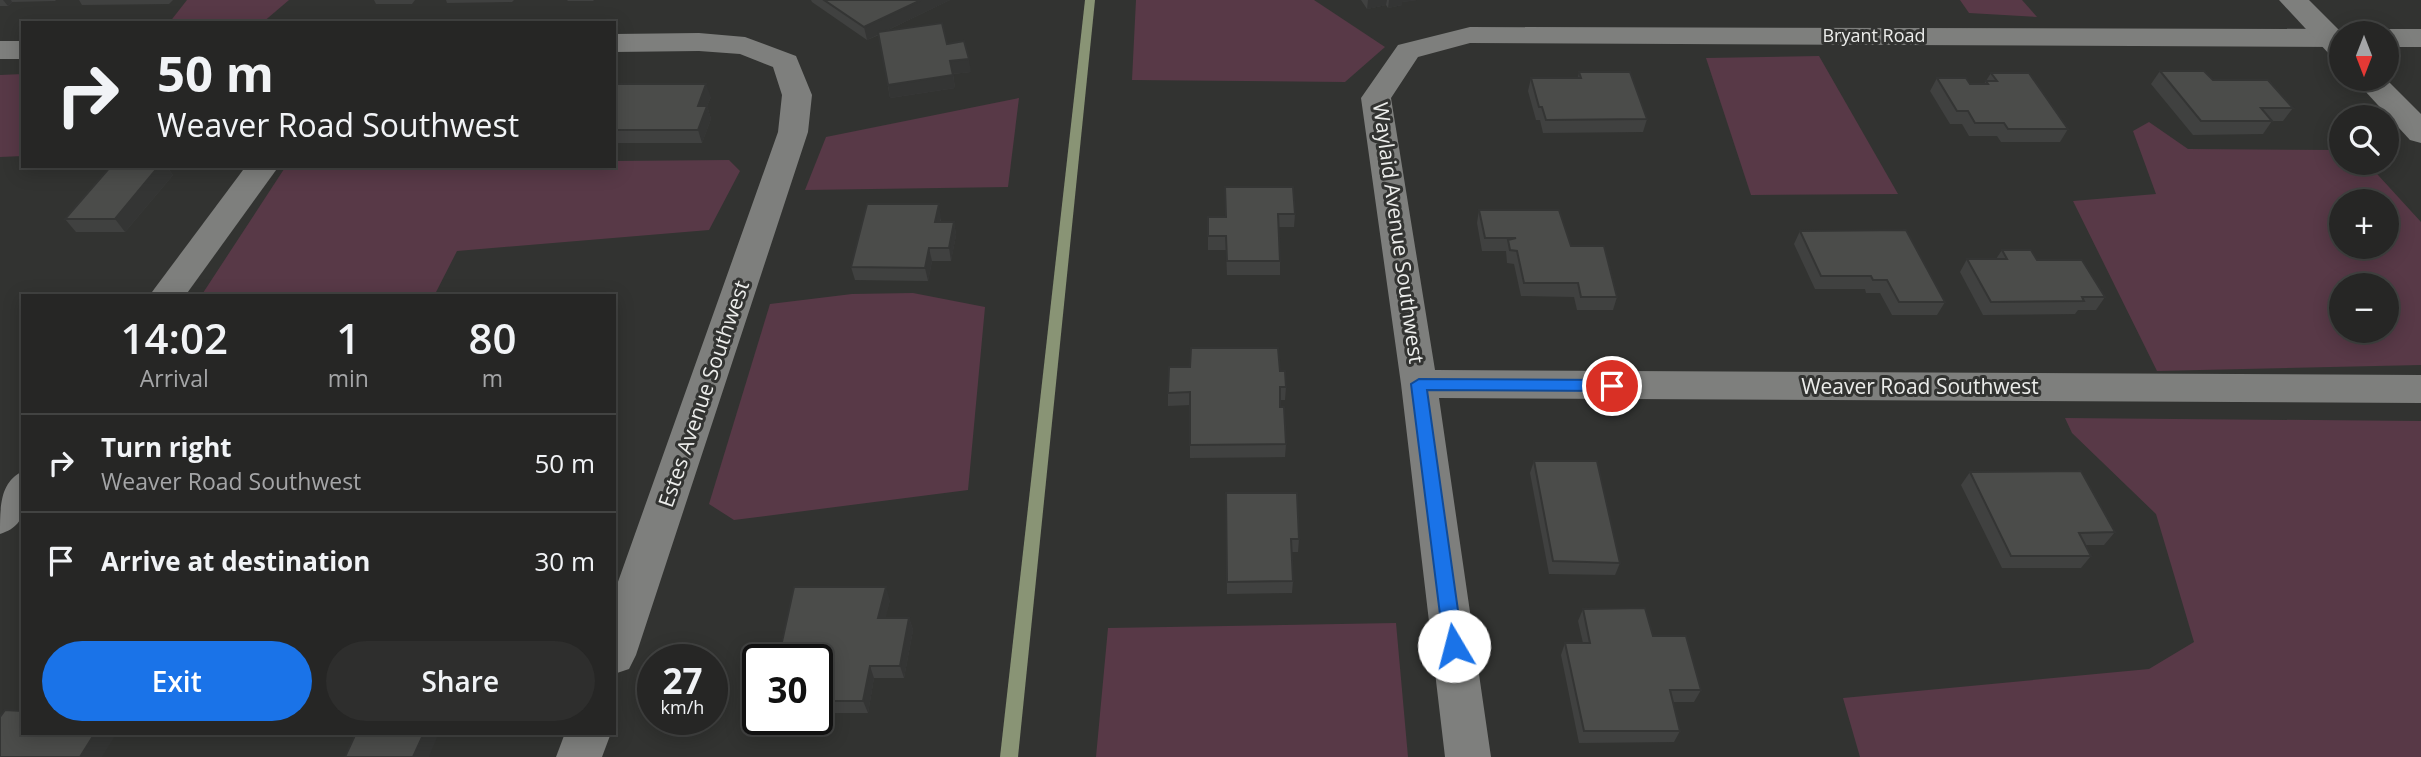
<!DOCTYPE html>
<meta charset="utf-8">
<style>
body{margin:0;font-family:"Open Sans",sans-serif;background:#2e2e2d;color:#f1f3f6;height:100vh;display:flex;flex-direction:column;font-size:26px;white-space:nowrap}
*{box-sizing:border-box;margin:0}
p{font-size:23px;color:#a4a5a7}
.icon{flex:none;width:38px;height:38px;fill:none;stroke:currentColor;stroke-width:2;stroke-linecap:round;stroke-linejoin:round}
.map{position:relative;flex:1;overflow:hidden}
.panel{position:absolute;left:21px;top:294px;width:595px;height:441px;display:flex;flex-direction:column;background:#262625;border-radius:0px;box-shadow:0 4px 18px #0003,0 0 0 2px #424342}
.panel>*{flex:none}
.guide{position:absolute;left:21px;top:21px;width:595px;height:147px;border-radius:0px;box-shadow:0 4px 18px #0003,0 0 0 2px #424342;background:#262625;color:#f1f3f6;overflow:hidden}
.needle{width:46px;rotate:180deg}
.fabs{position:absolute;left:2329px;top:21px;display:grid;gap:14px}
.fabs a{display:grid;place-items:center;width:70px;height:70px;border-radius:50%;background:#262625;box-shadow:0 4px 18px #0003,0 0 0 2px #424342;font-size:35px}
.speed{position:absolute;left:637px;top:644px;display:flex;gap:14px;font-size:35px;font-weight:700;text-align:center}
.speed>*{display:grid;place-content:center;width:91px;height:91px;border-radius:50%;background:#262625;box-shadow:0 4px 18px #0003,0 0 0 2px #424342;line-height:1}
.speed small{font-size:18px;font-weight:400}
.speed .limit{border:4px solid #111;border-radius:10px;background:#fff;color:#111}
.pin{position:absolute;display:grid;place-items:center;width:60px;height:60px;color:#fff;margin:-30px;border:4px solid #fff;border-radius:50%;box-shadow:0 2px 7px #0007}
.me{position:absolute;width:77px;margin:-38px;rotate:352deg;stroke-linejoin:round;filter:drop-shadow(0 0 5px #0008)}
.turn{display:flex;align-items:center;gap:24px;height:147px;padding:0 21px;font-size:32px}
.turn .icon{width:91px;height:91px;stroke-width:2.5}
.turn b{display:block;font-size:49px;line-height:60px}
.eta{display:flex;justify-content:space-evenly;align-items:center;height:119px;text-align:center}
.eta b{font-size:42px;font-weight:600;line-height:49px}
.action{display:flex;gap:14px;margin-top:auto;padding:14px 21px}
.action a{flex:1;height:80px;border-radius:42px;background:#1a73e8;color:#fff;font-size:28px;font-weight:600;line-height:80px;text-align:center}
.action a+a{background:#2e2e2d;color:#f1f3f6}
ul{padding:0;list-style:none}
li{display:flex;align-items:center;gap:21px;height:98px;padding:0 21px;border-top:2px solid #424342}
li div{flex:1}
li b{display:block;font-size:26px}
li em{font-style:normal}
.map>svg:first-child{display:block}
.green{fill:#583947;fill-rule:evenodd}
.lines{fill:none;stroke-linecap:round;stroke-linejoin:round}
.stream{fill:#899475;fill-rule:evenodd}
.minor{fill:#7e7f7d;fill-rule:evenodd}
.tertiary{fill:#7e7f7d;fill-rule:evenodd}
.wall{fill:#404140}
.shaded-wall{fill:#343534}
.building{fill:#4b4c4a;stroke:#343534;stroke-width:2}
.route{fill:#1a73e8;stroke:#114b97;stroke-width:2}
.labels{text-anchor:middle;stroke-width:6;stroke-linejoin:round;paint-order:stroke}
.far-street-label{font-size:18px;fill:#ecedeb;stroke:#323331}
.street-label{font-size:21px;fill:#ecedeb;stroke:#323331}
</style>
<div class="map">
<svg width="2421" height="757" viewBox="0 0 2421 757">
<rect width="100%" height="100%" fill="#323331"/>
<g class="green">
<polygon points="187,0 289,0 262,23 169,23"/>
<polygon points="1136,0 1314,0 1385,47 1345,82 1132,80"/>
<polygon points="1960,0 2022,0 2037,17 1969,13"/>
<polygon points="1819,56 1898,194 1751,195 1706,58"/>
<polygon points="23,74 23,156 0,157 0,75"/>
<polygon points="1019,98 1008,187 805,190 826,137"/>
<path d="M2149,122L2188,149L2341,150L2342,163H2367L2421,222V365L2157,371L2073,201L2156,194L2133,131ZM2342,201H2387V247H2342ZM2342,285H2387V331H2342Z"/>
<polygon points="729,160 740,171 709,230 457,251 434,296 201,296 286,166 614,166 614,161"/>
<polygon points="913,293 985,307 968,490 734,520 709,504 770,304 852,294"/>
<polygon points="2065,418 2421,421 2421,757 1860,757 1843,698 2149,669 2194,642 2156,514 2072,433"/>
<polygon points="1396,623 1408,757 1096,757 1108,628"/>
</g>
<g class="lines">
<polygon class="stream" points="1085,0 1095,0 1018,757 1000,757"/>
<g class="minor">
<polygon points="1470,27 2342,29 2353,33 2342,33 2342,47 1470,43 1418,57 1391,98 1435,370 2421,375 2421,403 1439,398 1491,757 1445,757 1401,384 1361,98 1398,45"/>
<polygon points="2387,29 2421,29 2421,47 2387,47 2387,33 2376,33"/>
<polygon points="699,33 745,37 796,56 812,95 808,132 636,655 629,669 614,674 614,593 778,132 782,95 773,67 740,54 699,51 614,52 614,34"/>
<rect x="0" y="41" width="23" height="18"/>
<polygon points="246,166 279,166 185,296 149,296"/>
<path d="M23,471C23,499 32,524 0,534C0,506 0,482 23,471Z"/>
<polygon points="565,733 611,733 602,757 556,757"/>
</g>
<g class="tertiary">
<polygon points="2279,0 2309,0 2342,33 2342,59 2331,56"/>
<polygon points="2354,79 2386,79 2421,114 2421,143 2410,140"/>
</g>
</g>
<g class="wall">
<polygon points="0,0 56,0 55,1 12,2 8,6 0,6"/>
<polygon points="79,0 173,0 169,4 82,5"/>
<polygon points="374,0 415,0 412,4 376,4"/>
<polygon points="446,0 514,0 512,2 447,3"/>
<polygon points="567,0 594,0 593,1 568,1"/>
<polygon points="811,0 950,0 888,30 947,44 971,72 953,74 955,88 890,98 879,35 867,40 812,2"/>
<polygon points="1361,0 1417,0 1402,2 1402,5 1388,8 1386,5 1367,9"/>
<polygon points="2160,71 2213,80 2293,108 2283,121 2272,121 2263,134 2193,135 2151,84"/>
<polygon points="1579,72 1647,119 1643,132 1543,133 1540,120 1536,120 1528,91 1531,78 1578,78"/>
<polygon points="1991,73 2068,129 2060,142 2001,142 1997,136 1969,136 1962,124 1950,124 1930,91 1937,78 1970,84 1984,84"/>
<polygon points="614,91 711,97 707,106 711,119 702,143 614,143"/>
<polygon points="111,166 166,166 173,175 125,232 76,232 65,219"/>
<polygon points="1225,187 1295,214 1294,227 1279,227 1280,261 1280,275 1227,275 1226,250 1208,250 1208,217 1225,217"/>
<polygon points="1479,210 1571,246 1617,297 1613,310 1577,310 1574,297 1521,296 1514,264 1507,263 1506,251 1482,251 1477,223"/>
<polygon points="941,218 941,222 954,222 956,235 951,261 932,261 928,281 855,280 851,267"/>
<polygon points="1800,231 1945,302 1937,315 1892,315 1880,293 1866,293 1865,289 1815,289 1794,244"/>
<polygon points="2002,250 2037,260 2105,297 2096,310 2078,310 2075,314 1983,315 1960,272 1967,259 1996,259"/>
<polygon points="1280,371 1286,387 1285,400 1280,400 1286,444 1285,457 1190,458 1190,405 1168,406 1168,393"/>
<polygon points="1534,461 1620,563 1615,575 1549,574 1530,473"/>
<polygon points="1970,472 2115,532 2104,545 2086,545 2091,556 2081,568 2002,568 1961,485"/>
<polygon points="1226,505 1299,539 1298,552 1292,552 1293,581 1292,593 1227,594"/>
<polygon points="890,600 885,618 909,618 913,630 904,678 874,678 868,713 817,713 817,660 780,651"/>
<polygon points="1583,609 1653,636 1701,690 1694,702 1673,702 1680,731 1674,742 1579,743 1561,655 1565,643 1583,643 1578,621"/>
</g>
<g class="shaded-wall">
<polygon points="3,0 11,0 12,2 8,6"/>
<polygon points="921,0 950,0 867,40 864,27"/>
<polygon points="1368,0 1387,0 1386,5 1367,9"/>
<polygon points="1389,0 1417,0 1402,2 1402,5 1388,8"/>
<polygon points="969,59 971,72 952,74 950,61"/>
<polygon points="953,75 955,88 890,98 888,85"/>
<polygon points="706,84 711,97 707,106 711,119 702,143 698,130 698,106"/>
<polygon points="159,166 166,166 173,175 125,232 115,219"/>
<polygon points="939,204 941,218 938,235 935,222"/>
<polygon points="954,222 956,235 951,261 949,248"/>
<polygon points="929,248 932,261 928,281 925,268"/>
<polygon points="886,587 890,600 883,630 878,618"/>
<polygon points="909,618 913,630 904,678 900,666"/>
<polygon points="870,666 874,678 868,713 863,701"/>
<polygon points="95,733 117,733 102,757 80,757"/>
<polygon points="424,733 439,733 429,757 413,757"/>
</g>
<g class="building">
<polygon points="824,0 921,0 864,27"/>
<polygon points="942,23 947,44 964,41 969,59 950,61 953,75 888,85 878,32"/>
<polygon points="2160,71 2204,71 2213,80 2268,80 2293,108 2261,108 2272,121 2201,121"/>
<polygon points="1579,72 1630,72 1647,119 1546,120 1542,107 1539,107 1531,78 1581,78"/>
<polygon points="1991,73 2029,73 2068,129 2008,129 2004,123 1975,123 1968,111 1957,111 1937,78 1966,78 1970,84 1988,84 1986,81 1997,81"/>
<polygon points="617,84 706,84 698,106 707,106 698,130 614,130 614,91"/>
<polygon points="111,166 159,166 115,219 65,219"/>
<polygon points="1225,187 1293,187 1295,214 1278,214 1280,261 1227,261 1226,236 1208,236 1208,217 1226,217"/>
<polygon points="867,204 939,204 935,222 954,222 949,248 929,248 925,268 851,267"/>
<polygon points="1479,210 1559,210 1571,246 1604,246 1617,297 1581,297 1578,283 1524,283 1517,251 1510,250 1508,240 1516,238 1485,238"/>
<polygon points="1906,230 1945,302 1899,302 1887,280 1873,280 1871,276 1821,276 1800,231"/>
<polygon points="2002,250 2031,250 2037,260 2082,260 2105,297 2082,297 2084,301 1991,302 1967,259 2007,259"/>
<polygon points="1191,348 1278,348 1280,371 1285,371 1286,387 1280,387 1280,407 1284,407 1286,444 1190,445 1190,392 1168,393 1169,367 1190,367"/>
<polygon points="1534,461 1597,461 1620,563 1553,561"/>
<polygon points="2081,471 2115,532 2079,533 2091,556 2011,556 1970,472"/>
<polygon points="1226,493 1297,493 1299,539 1291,539 1293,581 1227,582"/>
<polygon points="794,587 886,587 878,618 909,618 900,666 870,666 863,701 817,701 817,660 768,660 770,651 780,651"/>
<polygon points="1645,608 1653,636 1686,636 1701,690 1670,690 1680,731 1584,731 1565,643 1590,643 1583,609"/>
<polygon points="5,710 23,711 23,733 95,733 80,757 0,757 0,717"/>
<polygon points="356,733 424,733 413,757 345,757"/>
</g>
<polygon class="route" points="1419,379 1612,380 1620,386 1612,391 1427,390 1463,646 1460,652 1454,654 1447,652 1444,646 1411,384"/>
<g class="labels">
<g class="far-street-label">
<text x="1874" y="42">Bryant Road</text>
</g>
<g class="street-label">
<text transform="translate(1398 233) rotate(82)" y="7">Waylaid Avenue Southwest</text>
<text x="1920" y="394">Weaver Road Southwest</text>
<text transform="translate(704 394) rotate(-71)" y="7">Estes Avenue Southwest</text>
</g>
</g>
</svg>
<div class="fabs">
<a><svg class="needle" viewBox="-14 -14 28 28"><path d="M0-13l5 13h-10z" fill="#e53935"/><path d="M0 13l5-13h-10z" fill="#a4a5a7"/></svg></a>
<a><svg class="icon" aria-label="search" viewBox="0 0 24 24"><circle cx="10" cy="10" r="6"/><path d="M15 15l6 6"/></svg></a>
<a>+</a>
<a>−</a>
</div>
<div class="speed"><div>27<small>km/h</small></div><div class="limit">30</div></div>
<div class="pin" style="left:1612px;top:386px;background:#d93025"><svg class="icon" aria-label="arrive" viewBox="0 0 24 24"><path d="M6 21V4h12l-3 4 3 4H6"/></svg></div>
<svg class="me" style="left:1454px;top:646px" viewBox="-20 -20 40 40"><circle r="19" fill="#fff"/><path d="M0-13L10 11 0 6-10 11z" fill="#1a73e8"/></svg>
<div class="guide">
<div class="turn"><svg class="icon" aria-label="right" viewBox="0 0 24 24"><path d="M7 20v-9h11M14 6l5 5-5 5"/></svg><div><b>50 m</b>Weaver Road Southwest</div></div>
</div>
<section class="panel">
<div class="eta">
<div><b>14:02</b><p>Arrival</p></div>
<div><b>1</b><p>min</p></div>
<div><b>80</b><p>m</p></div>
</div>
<ul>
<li><svg class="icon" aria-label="right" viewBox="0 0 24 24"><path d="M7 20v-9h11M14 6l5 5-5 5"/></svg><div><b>Turn right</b><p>Weaver Road Southwest</p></div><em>50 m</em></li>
<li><svg class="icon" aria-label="arrive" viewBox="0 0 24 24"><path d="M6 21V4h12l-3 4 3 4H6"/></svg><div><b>Arrive at destination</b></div><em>30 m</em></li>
</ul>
<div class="action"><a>Exit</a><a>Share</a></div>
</section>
</div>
